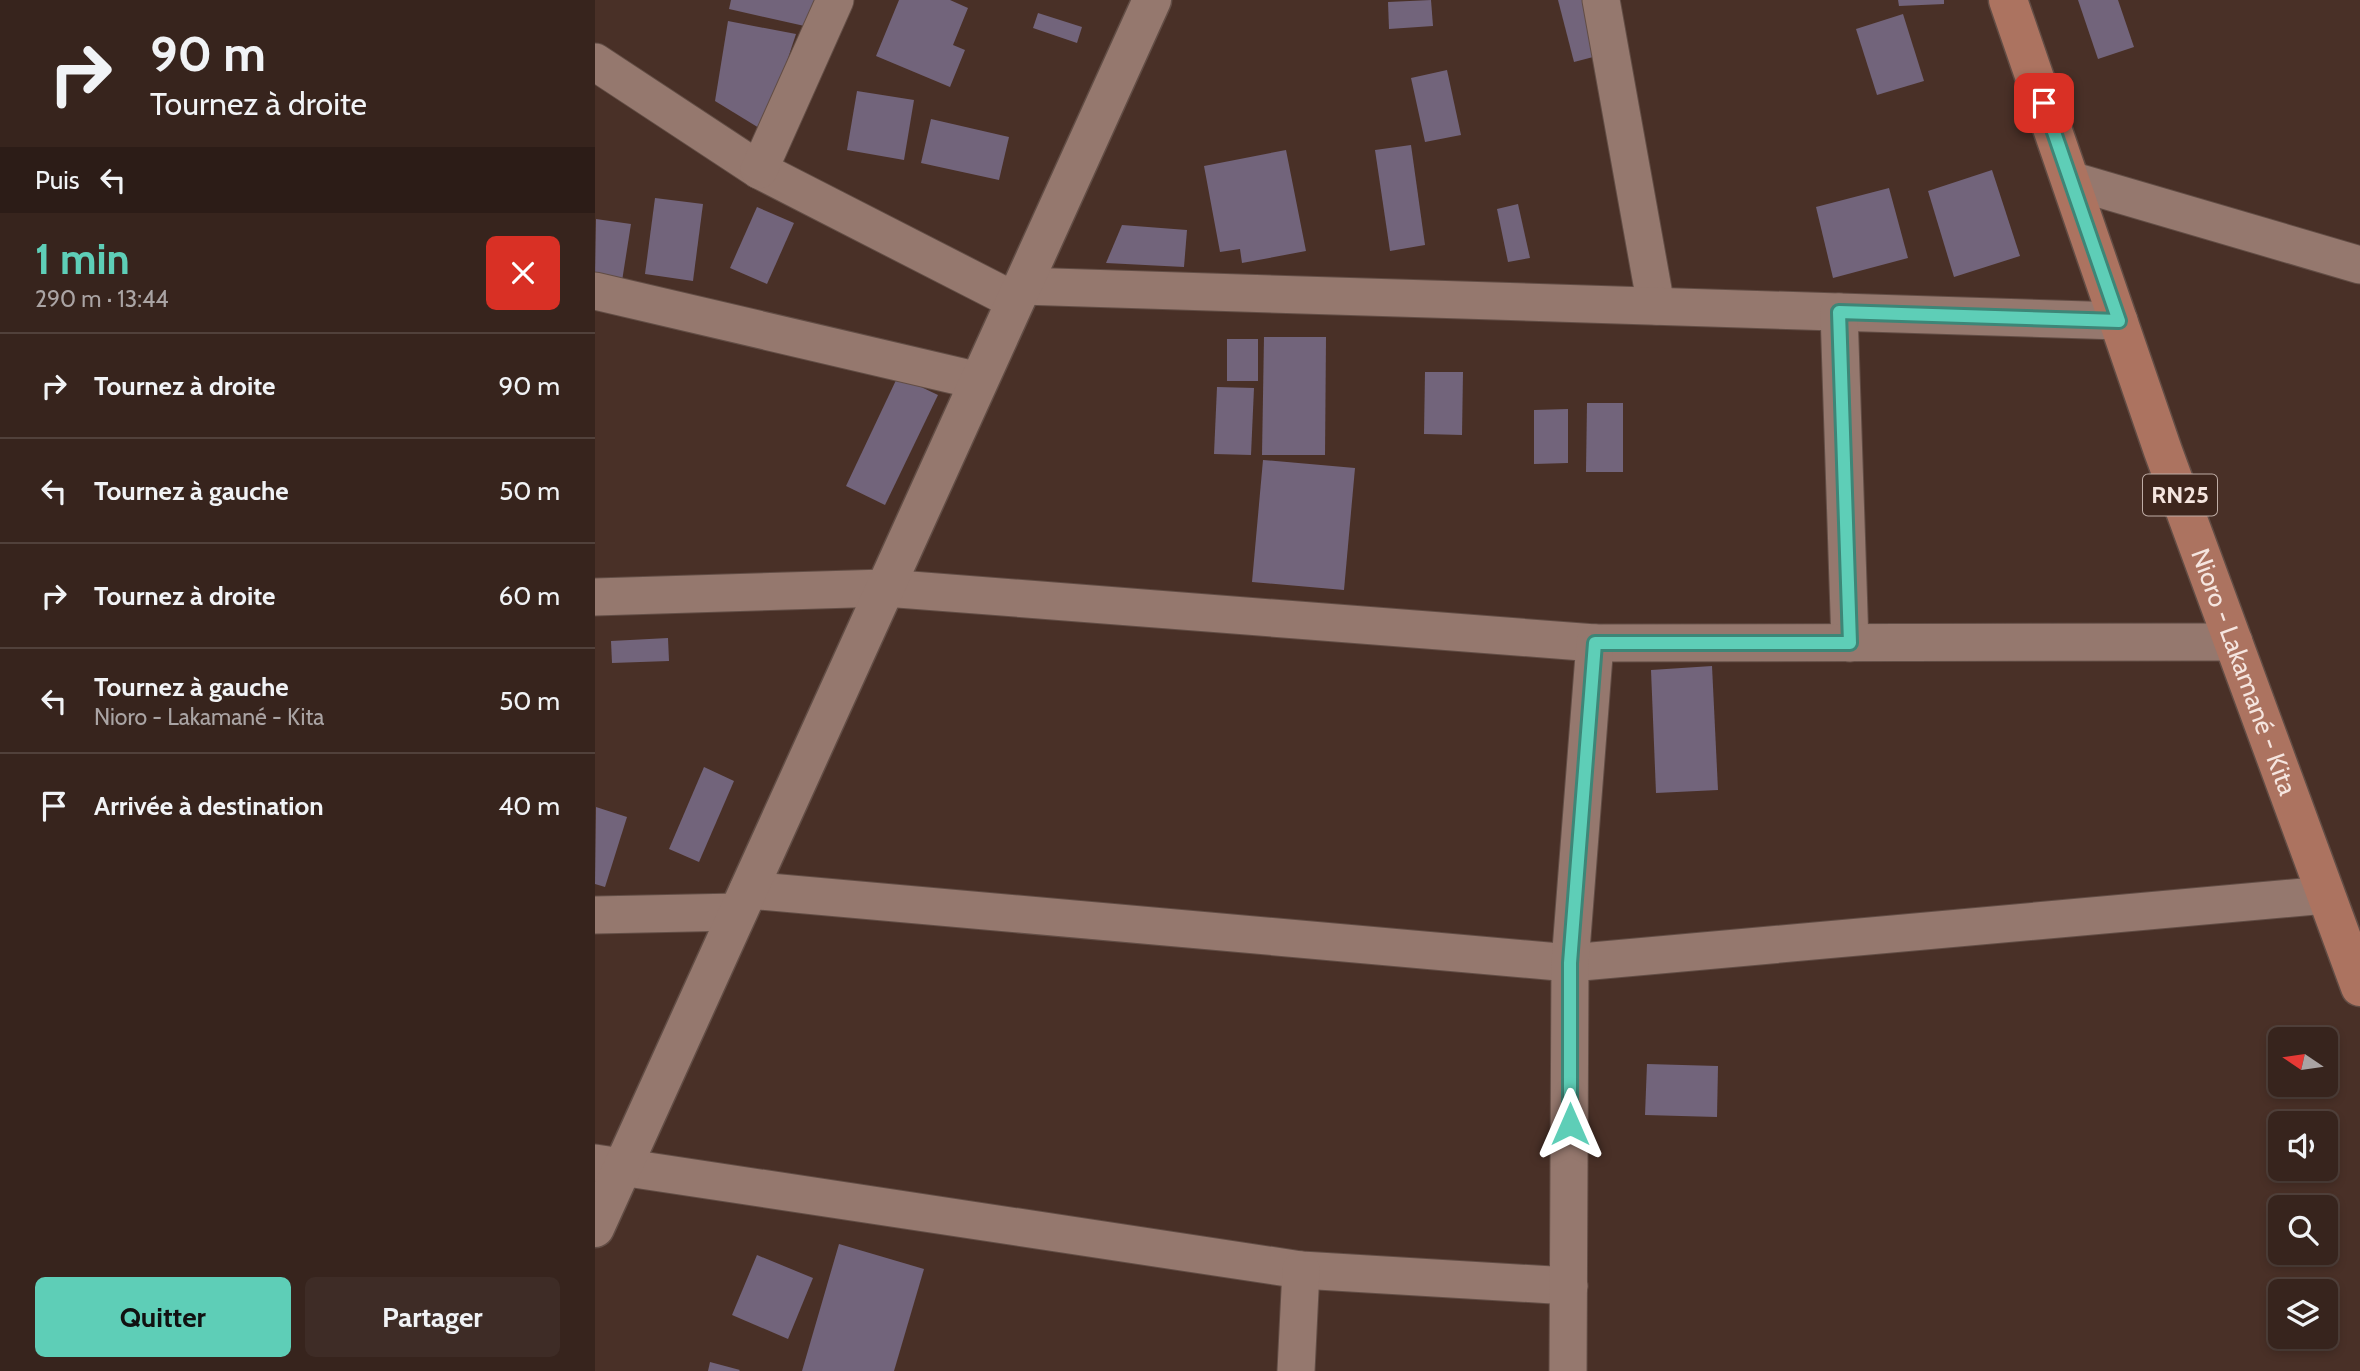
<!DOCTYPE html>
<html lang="fr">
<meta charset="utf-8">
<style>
body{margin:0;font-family:Cabin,sans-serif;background:#3e2c26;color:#f1f3f6;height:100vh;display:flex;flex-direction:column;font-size:26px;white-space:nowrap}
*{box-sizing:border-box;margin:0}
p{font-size:23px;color:#aaa4a4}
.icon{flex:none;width:38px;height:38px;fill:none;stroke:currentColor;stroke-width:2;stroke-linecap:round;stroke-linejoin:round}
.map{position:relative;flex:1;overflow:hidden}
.side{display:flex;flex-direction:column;background:#37241d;width:595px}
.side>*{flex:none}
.hud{background:#37241d;color:#f1f3f6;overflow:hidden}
.needle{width:46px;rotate:283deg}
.tools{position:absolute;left:1673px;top:1027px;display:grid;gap:14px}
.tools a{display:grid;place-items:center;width:70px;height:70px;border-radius:10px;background:#37241d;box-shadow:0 4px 10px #0003,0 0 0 2px #51413b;font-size:35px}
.pin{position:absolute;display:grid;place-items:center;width:60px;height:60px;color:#fff;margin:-30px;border-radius:14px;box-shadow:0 4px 10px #0006}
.me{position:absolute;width:77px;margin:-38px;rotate:0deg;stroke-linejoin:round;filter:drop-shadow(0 0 5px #0008)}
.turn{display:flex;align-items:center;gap:24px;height:147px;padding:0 35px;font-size:32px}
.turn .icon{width:91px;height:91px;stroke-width:2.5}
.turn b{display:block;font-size:49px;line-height:60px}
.then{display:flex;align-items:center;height:66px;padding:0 35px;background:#0003;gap:14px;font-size:26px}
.round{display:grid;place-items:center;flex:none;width:74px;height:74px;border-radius:10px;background:#3e2c26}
.overview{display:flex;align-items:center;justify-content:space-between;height:119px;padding:0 35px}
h1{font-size:42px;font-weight:700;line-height:52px;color:#5eceb7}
.action{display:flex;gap:14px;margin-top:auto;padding:14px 35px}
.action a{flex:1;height:80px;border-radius:10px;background:#5eceb7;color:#111;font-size:28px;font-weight:700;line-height:80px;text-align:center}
.action a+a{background:#3e2c26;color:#f1f3f6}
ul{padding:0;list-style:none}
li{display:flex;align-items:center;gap:21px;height:105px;padding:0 35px;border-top:2px solid #51413b}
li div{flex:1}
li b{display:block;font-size:26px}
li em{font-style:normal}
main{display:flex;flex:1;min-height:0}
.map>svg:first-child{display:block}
.building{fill:#72647b}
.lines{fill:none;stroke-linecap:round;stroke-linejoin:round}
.minor-casing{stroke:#624d45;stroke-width:39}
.secondary-casing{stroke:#624d45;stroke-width:41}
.primary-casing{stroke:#624d45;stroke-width:41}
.minor{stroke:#95786e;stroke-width:37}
.secondary{stroke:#95786e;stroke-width:38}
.primary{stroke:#ac7360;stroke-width:38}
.route-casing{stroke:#3d8677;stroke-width:18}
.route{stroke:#5eceb7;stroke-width:12}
.labels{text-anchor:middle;stroke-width:5;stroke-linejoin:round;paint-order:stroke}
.shield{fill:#3e261d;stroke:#beaca5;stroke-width:2}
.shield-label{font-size:24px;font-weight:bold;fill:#f5e5df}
.street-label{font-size:26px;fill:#f5e5df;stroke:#3e261d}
</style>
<main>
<section class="side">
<div class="hud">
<div class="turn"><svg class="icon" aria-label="right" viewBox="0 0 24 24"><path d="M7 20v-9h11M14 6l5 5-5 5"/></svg><div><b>90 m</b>Tournez à droite</div></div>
<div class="then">Puis<svg class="icon" aria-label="left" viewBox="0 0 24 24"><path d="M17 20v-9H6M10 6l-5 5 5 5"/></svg></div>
</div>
<div class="overview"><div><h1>1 min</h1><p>290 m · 13:44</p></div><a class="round" style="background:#d93025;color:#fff"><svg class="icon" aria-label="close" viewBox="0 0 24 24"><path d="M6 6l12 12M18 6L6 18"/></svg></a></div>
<ul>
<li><svg class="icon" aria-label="right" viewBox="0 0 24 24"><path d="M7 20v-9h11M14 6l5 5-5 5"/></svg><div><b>Tournez à droite</b></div><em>90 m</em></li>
<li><svg class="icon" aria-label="left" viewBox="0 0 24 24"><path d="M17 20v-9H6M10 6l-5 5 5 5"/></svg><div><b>Tournez à gauche</b></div><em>50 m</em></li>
<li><svg class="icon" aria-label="right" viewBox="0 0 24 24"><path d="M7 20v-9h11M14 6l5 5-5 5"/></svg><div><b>Tournez à droite</b></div><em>60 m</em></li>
<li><svg class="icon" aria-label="left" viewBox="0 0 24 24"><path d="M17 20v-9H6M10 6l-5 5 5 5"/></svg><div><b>Tournez à gauche</b><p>Nioro - Lakamané - Kita</p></div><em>50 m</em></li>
<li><svg class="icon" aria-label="arrive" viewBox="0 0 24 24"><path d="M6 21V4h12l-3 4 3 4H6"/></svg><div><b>Arrivée à destination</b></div><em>40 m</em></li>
</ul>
<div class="action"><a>Quitter</a><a>Partager</a></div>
</section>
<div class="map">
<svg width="1765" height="1371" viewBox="0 0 1765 1371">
<rect width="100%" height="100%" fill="#493027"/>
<g class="building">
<polygon points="136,0 220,0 214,27 134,9"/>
<polygon points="304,0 355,0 373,8 358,45 370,50 355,87 281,56"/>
<polygon points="836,0 838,26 794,29 793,2"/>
<polygon points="963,0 987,0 1002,56 979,62"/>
<polygon points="1303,0 1349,0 1349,4 1304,6"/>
<polygon points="1483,0 1523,0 1539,47 1503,59"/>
<polygon points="443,13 487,27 482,43 438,28"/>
<polygon points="1308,14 1329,81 1282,95 1261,29"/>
<polygon points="133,21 201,34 169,131 120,101"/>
<polygon points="852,70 866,135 830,142 816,78"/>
<polygon points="262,91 319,100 309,160 252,150"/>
<polygon points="336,119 414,137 404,180 326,163"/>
<polygon points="816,145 830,245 795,251 780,150"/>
<polygon points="691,150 711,251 647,263 645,249 625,252 609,166"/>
<polygon points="1397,170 1425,256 1359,277 1333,191"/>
<polygon points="1294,188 1313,258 1238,278 1221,207"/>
<polygon points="60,198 108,204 98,281 50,274"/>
<polygon points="923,204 935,258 913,262 902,209"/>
<polygon points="162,207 199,223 172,284 135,268"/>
<polygon points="1,219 36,224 27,281 0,276"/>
<polygon points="527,225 592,230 589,267 511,263"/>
<polygon points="669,337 731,337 730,455 667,455"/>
<rect x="632" y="339" width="31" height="42"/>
<polygon points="830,372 868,372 867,435 829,434"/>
<polygon points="303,376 343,395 290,505 251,486"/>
<polygon points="622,387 659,388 656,455 619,454"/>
<polygon points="992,403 1028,403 1028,472 991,472"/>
<polygon points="973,409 973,463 939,464 939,410"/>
<polygon points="668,460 760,468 749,590 657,582"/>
<polygon points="73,638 74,661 17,663 16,641"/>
<polygon points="1117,666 1123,790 1061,793 1056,670"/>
<polygon points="109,767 139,781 104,862 74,849"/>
<polygon points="1,807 32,817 10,887 0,884"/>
<polygon points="1052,1064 1123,1066 1122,1117 1050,1115"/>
<polygon points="244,1244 329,1269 299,1371 207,1371"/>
<polygon points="162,1255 218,1278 193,1339 137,1315"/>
<polygon points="115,1362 145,1370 144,1371 113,1371"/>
</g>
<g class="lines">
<g class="minor-casing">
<g id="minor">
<polyline points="1006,0 1061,306"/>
<polyline points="0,62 164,170 420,301"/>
<polyline points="164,170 240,0"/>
<polyline points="1475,180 1765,265"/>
<polyline points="427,286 1524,321"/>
<polyline points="0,291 384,381"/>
<polyline points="1244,312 1255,643"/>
<polyline points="0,597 290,588 1000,643 1639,642"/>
<polyline points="153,890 975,963 1731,895"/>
<polyline points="0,915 143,912"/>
<polyline points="0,1163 706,1270 974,1286"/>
<polyline points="701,1371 706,1270"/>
<polyline points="973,1371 975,963 1000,643"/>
</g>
</g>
<g class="secondary-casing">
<polyline id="secondary" points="0,1228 557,0"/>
</g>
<g class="primary-casing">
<g id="primary">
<path id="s1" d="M1413,0L1568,451L1765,987"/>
</g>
</g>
<use href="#minor" class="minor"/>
<use href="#secondary" class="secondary"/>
<use href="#primary" class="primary"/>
</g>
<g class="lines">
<g class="route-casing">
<polyline id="route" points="975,1124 975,963 1000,643 1255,643 1244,312 1524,321 1449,103"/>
</g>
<use href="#route" class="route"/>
</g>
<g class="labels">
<rect class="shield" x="1548" y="474.5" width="74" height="41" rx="5"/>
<g class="shield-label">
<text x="1585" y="503">RN25</text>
</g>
<g class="street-label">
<text dy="9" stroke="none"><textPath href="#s1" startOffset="712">Nioro - Lakamané - Kita</textPath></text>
</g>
</g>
</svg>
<div class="tools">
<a><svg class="needle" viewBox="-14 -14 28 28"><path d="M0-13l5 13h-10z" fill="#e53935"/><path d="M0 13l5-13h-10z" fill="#aaa4a4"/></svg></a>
<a><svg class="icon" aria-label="sound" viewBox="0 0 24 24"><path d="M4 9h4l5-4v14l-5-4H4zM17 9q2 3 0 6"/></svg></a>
<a><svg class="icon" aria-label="search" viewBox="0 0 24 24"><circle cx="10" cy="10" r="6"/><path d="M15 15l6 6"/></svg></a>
<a><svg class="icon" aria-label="layers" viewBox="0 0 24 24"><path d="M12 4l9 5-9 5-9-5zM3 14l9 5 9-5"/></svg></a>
</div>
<div class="pin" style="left:1449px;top:103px;background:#d93025"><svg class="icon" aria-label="arrive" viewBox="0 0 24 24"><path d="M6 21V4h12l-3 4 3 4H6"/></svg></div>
<svg class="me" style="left:975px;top:1124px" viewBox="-20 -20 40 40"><path d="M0-17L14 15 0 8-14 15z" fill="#5eceb7" stroke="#fff" stroke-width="4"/></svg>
</div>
</main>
